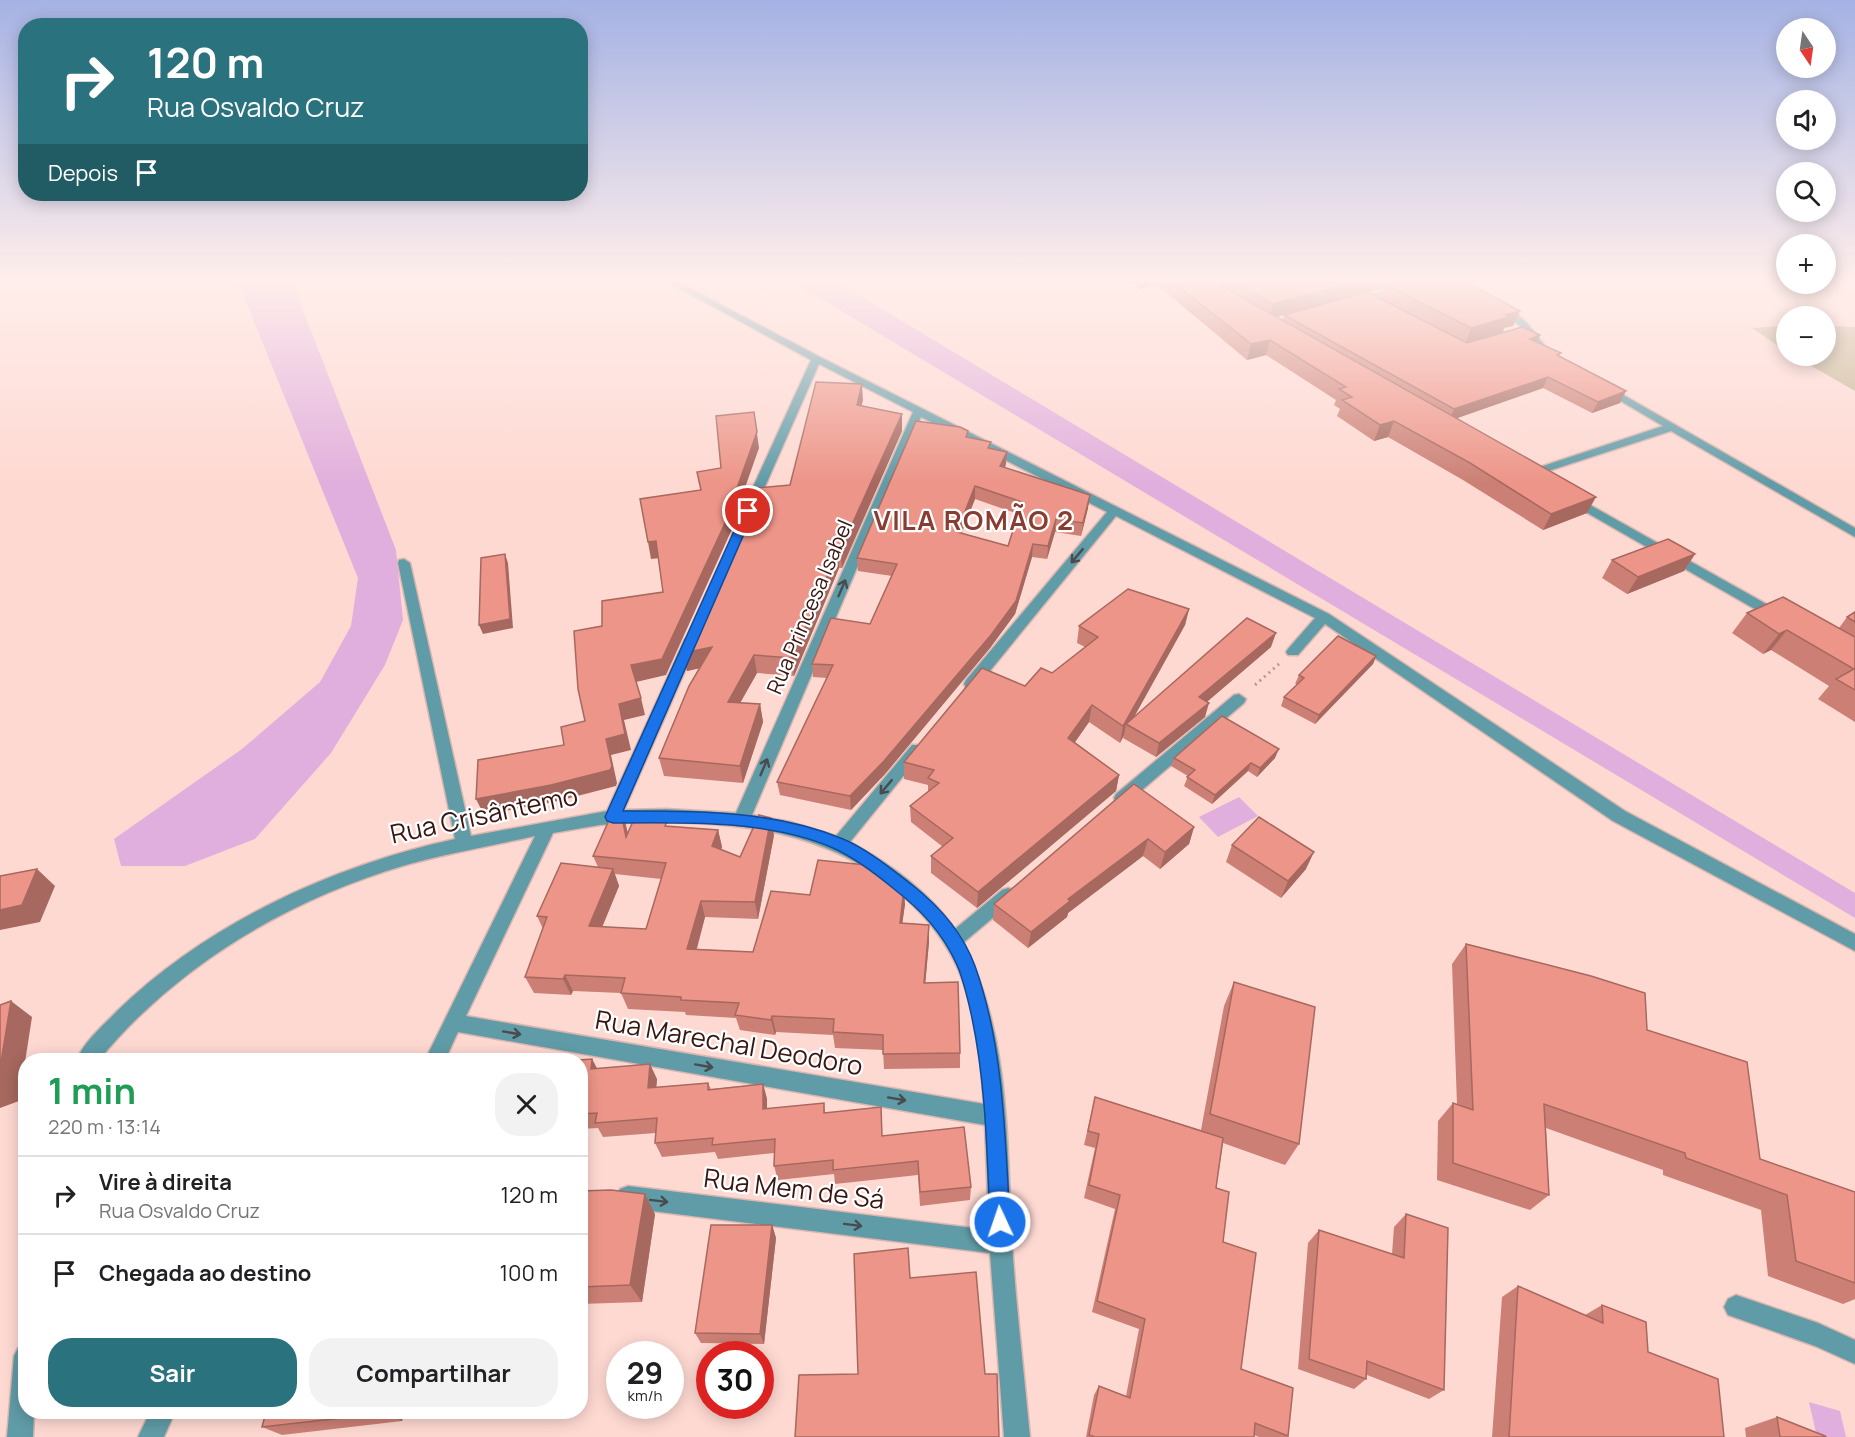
<!DOCTYPE html>
<html lang="pt">
<meta charset="utf-8">
<style>
body{margin:0;font-family:Manrope,sans-serif;background:#f2f2f2;color:#202124;height:100vh;display:flex;flex-direction:column;font-size:22px;white-space:nowrap}
*{box-sizing:border-box;margin:0}
p{font-size:20px;color:#757577}
.icon{flex:none;width:33px;height:33px;fill:none;stroke:currentColor;stroke-width:2;stroke-linecap:round;stroke-linejoin:round}
.map{position:relative;flex:1;overflow:hidden}
.drawer{position:absolute;left:18px;top:1053px;width:570px;height:366px;display:flex;flex-direction:column;background:#fff;border-radius:24px;box-shadow:0 3px 15px #0003}
.drawer>*{flex:none}
.top-card{position:absolute;left:18px;top:18px;width:570px;height:183px;border-radius:24px;box-shadow:0 3px 15px #0003;background:#2a727d;color:#fff;overflow:hidden}
.needle{width:39px;rotate:167deg}
.controls{position:absolute;left:1776px;top:18px;display:grid;gap:12px}
.controls a{display:grid;place-items:center;width:60px;height:60px;border-radius:50%;background:#fff;box-shadow:0 3px 15px #0003;font-size:30px}
.speed{position:absolute;left:606px;top:1341px;display:flex;gap:12px;font-size:30px;font-weight:700;text-align:center}
.speed>*{display:grid;place-content:center;width:78px;height:78px;border-radius:50%;background:#fff;box-shadow:0 3px 15px #0003;line-height:1}
.speed small{font-size:15px;font-weight:400}
.speed .limit{border:9px solid #d22;background:#fff;color:#111}
.pin{position:absolute;display:grid;place-items:center;width:51px;height:51px;color:#fff;margin:-26px;border:3px solid #fff;border-radius:50%;box-shadow:0 2px 6px #0007}
.me{position:absolute;width:66px;margin:-33px;rotate:357deg;stroke-linejoin:round;filter:drop-shadow(0 0 4px #0008)}
.turn{display:flex;align-items:center;gap:21px;height:126px;padding:0 30px;font-size:27px}
.turn .icon{width:78px;height:78px;stroke-width:2.5}
.turn b{display:block;font-size:42px;line-height:51px}
.then{display:flex;align-items:center;height:57px;padding:0 30px;background:#0003;gap:12px;font-size:22px}
.round{display:grid;place-items:center;flex:none;width:63px;height:63px;border-radius:24px;background:#f2f2f2}
.overview{display:flex;align-items:center;justify-content:space-between;height:102px;padding:0 30px}
h1{font-size:36px;font-weight:700;line-height:45px;color:#1e9e55}
.action{display:flex;gap:12px;margin-top:auto;padding:12px 30px}
.action a{flex:1;height:69px;border-radius:24px;background:#2a727d;color:#fff;font-size:24px;font-weight:700;line-height:69px;text-align:center}
.action a+a{background:#f2f2f2;color:#202124}
ul{padding:0;list-style:none}
li{display:flex;align-items:center;gap:18px;height:78px;padding:0 30px;border-top:2px solid #e0e0e0}
li div{flex:1}
li b{display:block;font-size:22px}
li em{font-style:normal}
.map>svg:first-child{display:block}
.green{fill:#c0b28d}
.water{fill:#e1afdd}
.lines{fill:none;stroke-linecap:round;stroke-linejoin:round}
.street-casing{stroke:#dab6af;stroke-width:3}
.path{stroke:#bc9892;stroke-width:3;stroke-dasharray:2 4;stroke-linecap:butt}
.street{fill:#609ca7;fill-rule:evenodd}
.wall{fill:#cc8075;fill-rule:evenodd}
.shaded-wall{fill:#a6685f}
.building{fill:#ed9588;stroke:#a6685f;stroke-width:1.5;fill-rule:evenodd}
.oneway{stroke:#484c4e}
.route{fill:#1a73e8;stroke:#114b97;stroke-width:1.5}
.labels{text-anchor:middle;stroke-width:4.5;stroke-linejoin:round;paint-order:stroke}
.street-label{font-size:21px;fill:#381612;stroke:#fff}
.near-street-label{font-size:26px;fill:#381612;stroke:#fff}
.district-label{font-size:27px;font-weight:bold;letter-spacing:1.5px;fill:#893c32;stroke:#fff}
</style>
<div class="map">
<svg width="1855" height="1437" viewBox="0 0 1855 1437">
<rect width="100%" height="100%" fill="#fed9d2"/>
<g class="green">
<polygon points="1786,326 1786,351 1752,328"/>
<polygon points="1826,326 1855,327 1855,391 1794,356 1826,356"/>
</g>
<g class="water">
<polygon points="238,282 292,282 396,550 403,620 385,665 331,753 255,839 185,866 121,866 114,839 242,749 320,682 351,626 358,578"/>
<polygon points="793,282 837,282 1855,893 1855,918"/>
<polygon points="1239,797 1258,816 1218,837 1199,817"/>
<polygon points="1809,1402 1840,1411 1846,1437 1817,1437"/>
</g>
<g class="lines">
<g class="street-casing">
<g id="street">
<path d="M668,282H678L820,357L1329,614L1625,811L1855,934V951L1613,821L1325,624L1298,655H1288L1286,652L1288,649L1315,618L1116,516L976,688H966L964,684L966,680L1107,512L921,417L752,815L790,822L836,836L912,745H922L925,749L922,753L850,842C891,864 928,891 955,929L1002,890L1008,888L1014,890L1017,895L1014,900L963,943C1011,1034 1006,1142 1012,1242C1016,1307 1024,1372 1030,1437H1004L990,1253L628,1208L620,1205L617,1197L620,1189L628,1186L989,1230L985,1125L458,1032L445,1060H425L535,836C491,846 448,853 406,865C289,899 176,966 99,1060H77C83,1042 104,1025 117,1011C208,923 332,866 455,839L398,563L399,560L404,559L410,563L471,836L607,811L685,639L692,634L699,639L624,810L666,809L736,813L913,412L819,364L756,507L754,510H746L744,507L811,360ZM638,822C734,821 826,828 902,895C926,916 946,941 959,971C976,1012 981,1060 984,1104L466,1016L553,833L600,825Z"/>
<polygon points="1412,282 1425,282 1357,303 1349,301"/>
<path d="M1496,307C1516,305 1534,331 1545,346L1543,348H1537L1518,324L1496,311Z"/>
<polygon points="1606,385 1855,528 1855,537 1671,431 1533,476 1525,476 1525,472 1663,426 1602,390 1601,388"/>
<polygon points="1574,496 1784,614 1786,617 1784,620 1774,620 1570,503 1570,497"/>
<polygon points="1239,694 1246,699 1244,703 1128,802 1122,804 1116,802 1114,798 1116,794 1234,695"/>
<polygon points="1736,1295 1818,1323 1855,1340 1855,1364 1815,1346 1728,1315 1724,1307 1728,1299"/>
<polygon points="26,1344 26,1412 34,1412 33,1437 7,1437 14,1356 18,1348"/>
<polygon points="150,1412 175,1412 164,1437 138,1437"/>
</g>
</g>
<polyline class="path" points="1255,685 1279,664"/>
<use href="#street" class="street"/>
</g>
<g class="wall">
<path d="M1134,282H1467L1520,311L1513,326L1504,328L1503,332L1471,342L1540,335L1537,342L1560,356L1620,403L1592,413L1543,388L1457,418L1587,513L1543,530L1463,480L1388,437L1374,441L1337,416L1340,409L1334,405L1336,400L1266,355L1247,360L1167,293L1155,285L1139,289ZM1383,288L1379,298L1368,292ZM1296,311L1284,315L1282,320L1277,317Z"/>
<polygon points="863,400 861,406 902,431 842,568 839,568 794,676 757,673 740,703 760,704 763,722 743,783 664,776 659,758 699,668 687,671 683,653 790,485"/>
<path d="M968,437L991,449L1006,464L1005,468L1088,508L1081,536L1055,532L1047,559L1032,557L1015,614L990,648L885,774L851,810L780,795L777,782L827,678L813,677L812,664L870,624L892,576L858,571L857,558ZM975,499L1018,514L1008,546L961,533Z"/>
<polygon points="1695,554 1684,571 1627,594 1602,578 1612,560"/>
<polygon points="1189,609 1185,625 1134,717 1271,647 1207,702 1205,717 1156,757 1123,738 1124,735 1120,743 1089,722 1075,742 1119,775 1116,791 977,908 931,873 931,856 943,847 911,822 910,806 928,792 928,785 904,779 904,762 1025,686 1052,673 1085,647 1077,643 1079,626"/>
<polygon points="1855,612 1855,722 1818,699 1829,686 1771,650 1763,654 1732,633 1747,613 1839,628 1847,617"/>
<polygon points="1376,656 1373,664 1315,724 1281,706 1284,697 1297,684 1295,684 1299,675"/>
<polygon points="1174,758 1275,758 1257,777 1248,771 1212,804 1184,786 1188,776 1171,766"/>
<polygon points="1134,784 1194,827 1189,844 1160,869 1143,856 1068,913 1067,917 1028,948 993,920 994,904"/>
<path d="M620,808L628,833L668,827L718,830L722,847L721,849L740,857L774,835L758,919L705,917L697,949L753,952L905,904L902,924L929,925V942L925,983L960,1053V1068L884,1069L883,1050L835,1048L833,1035L776,1032L775,1035L740,1030L736,1018L686,1015L685,1012L628,1009L621,993L573,991L571,995L534,993L525,977L543,929L537,916L598,867L593,856ZM615,874L661,879L646,929L602,927L619,886Z"/>
<polygon points="1232,845 1306,869 1281,898 1226,862"/>
<polygon points="1466,944 1647,1030 1760,1159 1855,1192 1855,1299 1843,1304 1768,1276 1761,1210 1663,1175 1663,1170 1546,1128 1549,1195 1530,1210 1437,1180 1438,1121 1453,1103 1457,1105 1452,964"/>
<polygon points="1234,982 1299,1144 1285,1165 1223,1143 1216,1188 1223,1242 1241,1369 1288,1436 1287,1437 1259,1437 1254,1435 1254,1437 1086,1437 1094,1395 1099,1386 1126,1396 1139,1329 1092,1312 1115,1209 1084,1198 1095,1148 1084,1145 1095,1097 1201,1130 1224,1006"/>
<polygon points="592,1059 597,1068 657,1079 656,1087 708,1083 711,1089 763,1084 767,1099 767,1109 824,1103 825,1112 883,1136 971,1187 970,1200 920,1206 918,1175 835,1184 834,1174 778,1180 774,1166 774,1153 718,1159 715,1152 662,1157 655,1143 656,1133 603,1137 598,1128 580,1129 580,1060"/>
<polygon points="580,1191 655,1214 642,1302 580,1304"/>
<polygon points="1406,1214 1444,1390 1429,1399 1367,1375 1366,1379 1354,1389 1298,1369 1308,1243 1319,1230 1392,1254 1394,1227"/>
<polygon points="772,1225 776,1238 764,1344 701,1343 695,1333"/>
<polygon points="1518,1286 1585,1315 1602,1305 1648,1352 1724,1437 1492,1437 1502,1297"/>
<polygon points="266,1412 404,1412 402,1421 282,1435 262,1427"/>
<polygon points="1777,1417 1826,1437 1746,1437 1745,1428"/>
</g>
<g class="shaded-wall">
<polygon points="1140,282 1156,282 1155,285 1139,289"/>
<polygon points="1356,282 1405,282 1384,284 1383,288 1269,319 1273,304"/>
<polygon points="1520,311 1513,326 1504,328 1503,332 1465,344 1471,328 1505,315"/>
<polygon points="1540,335 1535,347 1530,339"/>
<polygon points="1270,340 1266,355 1247,360 1251,344"/>
<polygon points="1548,377 1543,388 1449,421 1454,409"/>
<polygon points="862,384 863,400 857,422 857,405"/>
<polygon points="1626,391 1620,403 1592,413 1598,402"/>
<polygon points="754,412 759,448 741,499 742,507 666,675 636,682 631,665 736,491"/>
<polygon points="902,414 902,431 842,568 840,551"/>
<polygon points="1394,421 1388,437 1374,441 1380,425"/>
<polygon points="1007,452 1006,464 999,479 1000,466"/>
<polygon points="975,486 975,499 957,545 957,532"/>
<polygon points="1090,495 1088,508 1081,536 1083,523"/>
<polygon points="1596,497 1587,513 1543,530 1551,514"/>
<polygon points="1056,519 1055,532 1047,559 1048,546"/>
<polygon points="656,541 660,558 651,559 648,542"/>
<polygon points="1033,544 1032,557 1015,614 990,648 885,774 851,810 850,796"/>
<polygon points="838,551 839,568 794,676 792,658"/>
<polygon points="505,554 508,563 513,628 483,634 479,625"/>
<polygon points="1695,554 1684,571 1627,594 1638,577"/>
<polygon points="1189,609 1185,625 1129,726 1126,724 1124,735 1120,743 1123,726"/>
<polygon points="1787,630 1771,650 1763,654 1779,634"/>
<polygon points="1276,633 1271,647 1196,711 1199,697"/>
<polygon points="712,647 715,665 687,671 683,653"/>
<polygon points="754,655 757,673 731,719 728,702"/>
<polygon points="1376,656 1373,664 1315,724 1319,715"/>
<polygon points="641,698 645,715 624,720 631,750 611,755 617,783 616,786 558,801 484,815 476,799 606,739 619,704"/>
<polygon points="1209,703 1205,717 1156,757 1159,743"/>
<polygon points="760,704 763,722 743,783 740,766"/>
<polygon points="1092,705 1089,722 1066,755 1068,738"/>
<polygon points="1279,749 1275,758 1257,777 1260,768"/>
<polygon points="1251,763 1248,771 1212,804 1215,795"/>
<polygon points="1119,775 1116,791 977,908 978,892"/>
<polygon points="620,808 626,825 632,854 626,837"/>
<polygon points="771,818 774,835 758,919 755,902"/>
<polygon points="1194,827 1189,844 1160,869 1165,852"/>
<polygon points="718,830 722,847 717,863 712,846"/>
<polygon points="1148,839 1143,856 1068,913 1067,917 1028,948 1031,932 1068,899"/>
<polygon points="1314,852 1306,869 1281,898 1288,881"/>
<polygon points="37,869 55,886 40,922 0,930 0,910"/>
<polygon points="613,869 619,886 596,942 589,926"/>
<polygon points="904,888 905,904 900,940 900,923"/>
<polygon points="701,901 705,917 692,965 687,949"/>
<polygon points="929,925 929,942 924,998 924,983"/>
<polygon points="565,975 573,991 571,995 563,979"/>
<polygon points="11,1001 32,1017 19,1101 0,1108 0,1068"/>
<polygon points="772,1016 776,1032 775,1035 771,1020"/>
<polygon points="592,1059 600,1075 591,1069"/>
<polygon points="650,1064 657,1079 655,1103 648,1088"/>
<polygon points="763,1084 767,1099 767,1124 763,1109"/>
<polygon points="645,1194 655,1214 642,1302 630,1285"/>
<polygon points="772,1225 776,1238 764,1344 760,1334"/>
<polygon points="387,1412 404,1412 402,1421 386,1413"/>
</g>
<g class="building">
<polygon points="1173,282 1215,282 1596,497 1551,514 1470,463 1394,421 1380,425 1342,400 1352,397 1339,389 1346,387 1270,340 1251,344"/>
<polygon points="1233,282 1356,282 1273,304"/>
<polygon points="1393,282 1467,282 1520,311 1505,315 1509,317 1471,328 1384,284"/>
<polygon points="1367,292 1467,343 1522,327 1540,335 1530,339 1561,353 1557,355 1626,391 1598,402 1548,377 1454,409 1284,315"/>
<polygon points="816,382 862,384 857,405 902,414 840,551 838,551 792,658 754,655 728,702 760,704 740,766 659,758 689,686 712,647 683,653 757,488 790,485"/>
<polygon points="754,412 757,432 736,491 740,491 662,659 631,665 641,698 619,704 625,734 606,739 612,766 610,770 551,785 476,799 478,760 564,745 561,727 585,721 578,689 574,631 602,626 602,601 663,592 656,541 648,542 640,499 701,490 697,472 721,468 716,416"/>
<path d="M916,421L960,427L968,431L966,437L991,442L988,448L1007,452L1000,466L1090,495L1083,523L1056,519L1048,546L1033,544L1016,601L991,635L884,761L850,796L777,782L833,665L812,664L831,618L870,624L897,564L857,558ZM975,486L1022,502L1008,546L957,532Z"/>
<polygon points="1668,539 1695,554 1638,577 1612,560"/>
<polygon points="505,554 510,619 479,625 481,558"/>
<polygon points="1128,589 1189,609 1123,726 1092,705 1068,738 1119,775 978,892 931,856 953,838 910,806 939,783 928,778 934,770 904,762 982,668 1025,686 1041,668 1052,673 1098,637 1079,626"/>
<polygon points="1783,597 1855,637 1855,690 1836,679 1854,669 1787,630 1779,634 1747,613"/>
<polygon points="1855,612 1855,622 1847,617"/>
<polygon points="1247,618 1276,633 1199,697 1209,703 1159,743 1126,724"/>
<polygon points="1338,636 1376,656 1319,715 1284,697 1304,678 1299,675"/>
<polygon points="1222,716 1279,749 1260,768 1251,763 1215,795 1187,777 1195,770 1174,758"/>
<polygon points="1134,784 1194,827 1165,852 1148,839 1068,899 1070,901 1031,932 994,904"/>
<polygon points="620,808 626,837 634,819 667,822 665,826 718,830 712,846 740,857 759,815 771,818 755,902 701,901 687,949 753,952 771,891 810,895 818,860 876,866 904,888 900,923 929,925 924,983 958,982 960,1053 883,1054 883,1035 833,1032 834,1019 772,1016 771,1020 735,1015 739,1003 681,1000 681,997 621,993 625,978 565,975 563,979 525,977 547,917 537,916 561,863 613,869 589,926 646,929 666,863 593,856 614,809"/>
<polygon points="1259,817 1314,852 1288,881 1232,845"/>
<polygon points="37,869 22,905 0,910 0,876"/>
<polygon points="1466,944 1591,976 1645,993 1647,1030 1747,1062 1760,1159 1855,1192 1855,1283 1796,1261 1787,1195 1686,1158 1685,1153 1544,1104 1549,1195 1453,1163 1453,1103 1473,1110"/>
<polygon points="1234,982 1315,1007 1299,1144 1210,1114"/>
<polygon points="11,1001 0,1068 0,1005"/>
<polygon points="592,1059 591,1069 650,1064 648,1088 708,1083 708,1090 763,1084 763,1109 824,1103 824,1113 881,1107 882,1136 964,1127 971,1187 920,1192 918,1161 833,1170 833,1160 774,1166 775,1139 712,1145 713,1138 655,1143 657,1118 595,1123 597,1113 580,1114 580,1060 579,1060"/>
<polygon points="1095,1097 1223,1138 1216,1188 1229,1192 1223,1242 1256,1253 1241,1369 1293,1388 1288,1436 1255,1423 1254,1437 1095,1437 1089,1435 1099,1386 1130,1398 1145,1319 1097,1301 1120,1195 1089,1185 1099,1134 1088,1131"/>
<polygon points="611,1190 645,1194 630,1285 580,1287 580,1191"/>
<polygon points="1406,1214 1448,1228 1444,1390 1367,1361 1366,1379 1309,1359 1319,1230 1404,1258"/>
<polygon points="711,1225 772,1225 760,1334 695,1333"/>
<polygon points="908,1248 910,1278 976,1272 985,1374 997,1374 999,1437 795,1437 799,1375 858,1374 854,1254"/>
<polygon points="1518,1286 1603,1323 1602,1305 1646,1322 1648,1352 1718,1379 1724,1437 1509,1437"/>
<polygon points="266,1412 387,1412 386,1413 262,1427"/>
<polygon points="1777,1417 1825,1436 1826,1437 1780,1437"/>
</g>
<defs><path id="oneway-shaft" d="M-6 0H5M1.5-3L5.5 0L1.5 3" fill="none" stroke-width="1.6" stroke-linecap="round" stroke-linejoin="round" transform="scale(1.5)"/></defs>
<g class="oneway">
<use href="#oneway-shaft" transform="translate(1077 556) rotate(130)"/>
<use href="#oneway-shaft" transform="translate(842 588) rotate(-67)"/>
<use href="#oneway-shaft" transform="translate(764 767) rotate(-67)"/>
<use href="#oneway-shaft" transform="translate(886 787) rotate(130)"/>
<use href="#oneway-shaft" transform="translate(512 1033) rotate(10)"/>
<use href="#oneway-shaft" transform="translate(704 1066) rotate(10)"/>
<use href="#oneway-shaft" transform="translate(897 1099) rotate(10)"/>
<use href="#oneway-shaft" transform="translate(659 1201) rotate(7)"/>
<use href="#oneway-shaft" transform="translate(853 1225) rotate(7)"/>
</g>
<linearGradient id="sky" x2="0" y2="1"><stop stop-color="#a5b2e4"/><stop offset="0.58" stop-color="#ffeeeb"/><stop offset="1" stop-color="#ffeeeb" stop-opacity="0"/></linearGradient>
<rect width="1855" height="483" fill="url(#sky)"/>
<path class="route" d="M748,508L754,511L623,811C696,811 774,810 843,839C867,849 890,868 911,884C938,905 963,933 975,966C1004,1047 1005,1136 1010,1222L1007,1229L1000,1232L993,1229L990,1222C987,1153 986,1085 972,1018C968,1000 964,981 957,965C943,933 921,910 894,889C876,874 855,858 833,848C771,820 681,822 613,823L607,821L605,817L743,511Z"/>
<g class="labels">
<g class="street-label">
<text transform="translate(810 607) rotate(-67)" y="7">Rua Princesa Isabel</text>
</g>
<g class="near-street-label">
<text transform="translate(484 815) rotate(-12)" y="9">Rua Crisântemo</text>
<text transform="translate(729 1043) rotate(10)" y="9">Rua Marechal Deodoro</text>
<text transform="translate(794 1189) rotate(7)" y="9">Rua Mem de Sá</text>
</g>
<g class="district-label">
<text x="974" y="530">VILA ROMÃO 2</text>
</g>
</g>
</svg>
<div class="controls">
<a><svg class="needle" viewBox="-14 -14 28 28"><path d="M0-13l5 13h-10z" fill="#e53935"/><path d="M0 13l5-13h-10z" fill="#757577"/></svg></a>
<a><svg class="icon" aria-label="sound" viewBox="0 0 24 24"><path d="M4 9h4l5-4v14l-5-4H4zM17 9q2 3 0 6"/></svg></a>
<a><svg class="icon" aria-label="search" viewBox="0 0 24 24"><circle cx="10" cy="10" r="6"/><path d="M15 15l6 6"/></svg></a>
<a>+</a>
<a>−</a>
</div>
<div class="speed"><div>29<small>km/h</small></div><div class="limit">30</div></div>
<div class="pin" style="left:748px;top:511px;background:#d93025"><svg class="icon" aria-label="arrive" viewBox="0 0 24 24"><path d="M6 21V4h12l-3 4 3 4H6"/></svg></div>
<svg class="me" style="left:1000px;top:1222px" viewBox="-20 -20 40 40"><circle r="17" fill="#1a73e8" stroke="#fff" stroke-width="3"/><path d="M0-11L8 9 0 5-8 9z" fill="#fff"/></svg>
<div class="top-card">
<div class="turn"><svg class="icon" aria-label="right" viewBox="0 0 24 24"><path d="M7 20v-9h11M14 6l5 5-5 5"/></svg><div><b>120 m</b>Rua Osvaldo Cruz</div></div>
<div class="then">Depois<svg class="icon" aria-label="arrive" viewBox="0 0 24 24"><path d="M6 21V4h12l-3 4 3 4H6"/></svg></div>
</div>
<section class="drawer">
<div class="overview"><div><h1>1 min</h1><p>220 m · 13:14</p></div><a class="round"><svg class="icon" aria-label="close" viewBox="0 0 24 24"><path d="M6 6l12 12M18 6L6 18"/></svg></a></div>
<ul>
<li><svg class="icon" aria-label="right" viewBox="0 0 24 24"><path d="M7 20v-9h11M14 6l5 5-5 5"/></svg><div><b>Vire à direita</b><p>Rua Osvaldo Cruz</p></div><em>120 m</em></li>
<li><svg class="icon" aria-label="arrive" viewBox="0 0 24 24"><path d="M6 21V4h12l-3 4 3 4H6"/></svg><div><b>Chegada ao destino</b></div><em>100 m</em></li>
</ul>
<div class="action"><a>Sair</a><a>Compartilhar</a></div>
</section>
</div>
